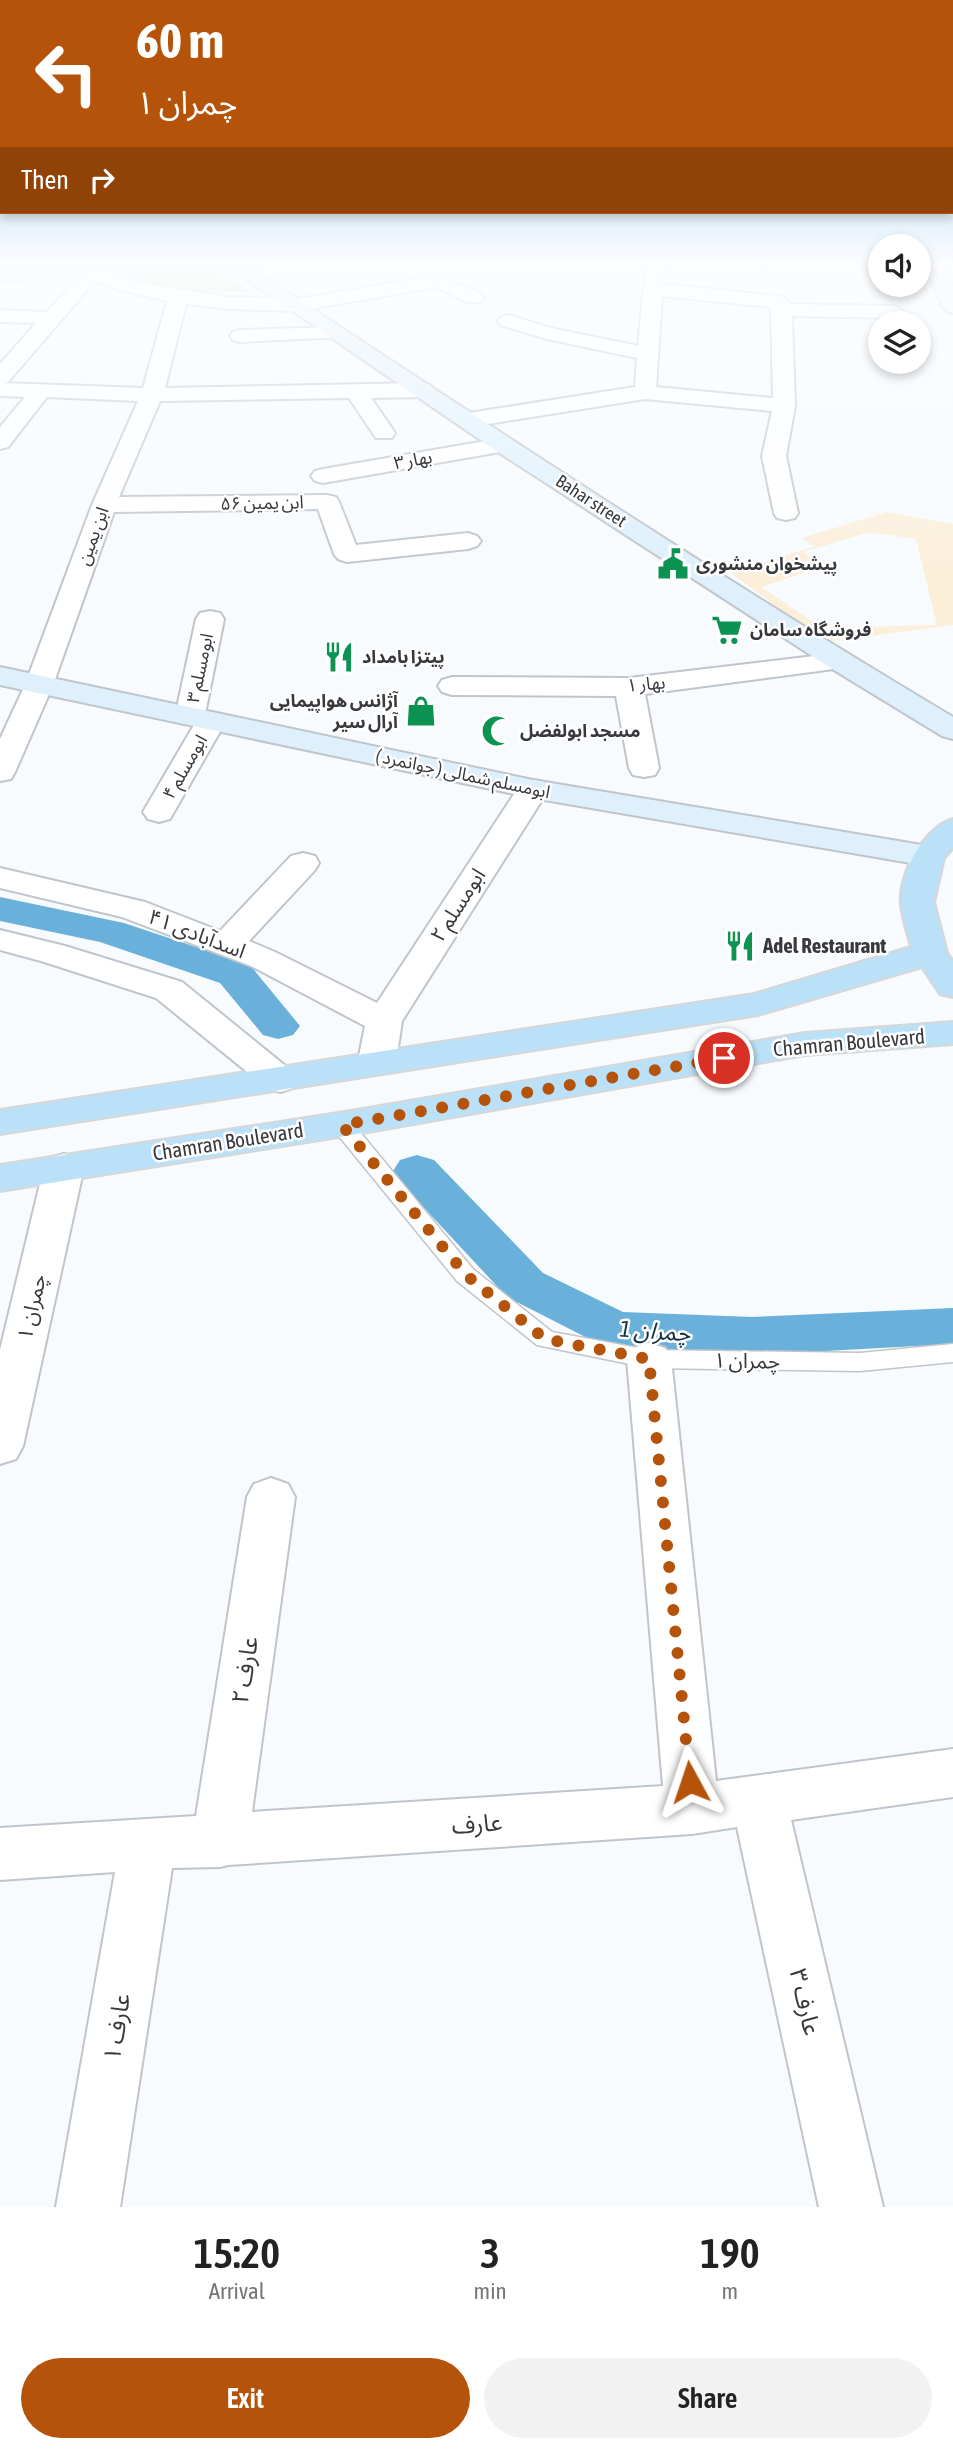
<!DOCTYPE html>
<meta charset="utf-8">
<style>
body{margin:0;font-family:"Asap Condensed","Noto Sans Arabic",sans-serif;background:#f2f2f2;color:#222;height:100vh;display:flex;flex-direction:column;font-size:26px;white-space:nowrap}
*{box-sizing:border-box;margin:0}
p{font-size:23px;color:#767676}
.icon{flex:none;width:38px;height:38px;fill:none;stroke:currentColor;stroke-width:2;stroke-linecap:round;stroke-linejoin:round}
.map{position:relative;height:2207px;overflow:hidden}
.sheet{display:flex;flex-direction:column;background:#fff;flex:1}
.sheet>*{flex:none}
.top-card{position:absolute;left:0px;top:0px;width:954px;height:214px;box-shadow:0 4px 10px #0003;background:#b45309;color:#fff;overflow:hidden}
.tools{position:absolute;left:868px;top:234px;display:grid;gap:14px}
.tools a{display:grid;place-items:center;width:63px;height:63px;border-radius:50%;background:#fff;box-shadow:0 4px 10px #0003;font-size:35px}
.pin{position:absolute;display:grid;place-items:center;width:60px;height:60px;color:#fff;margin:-30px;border:4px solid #fff;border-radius:50%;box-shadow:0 2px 7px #0007}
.me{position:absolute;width:77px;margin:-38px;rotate:355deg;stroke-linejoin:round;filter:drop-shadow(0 0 5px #0008)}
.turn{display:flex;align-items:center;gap:24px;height:147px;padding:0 21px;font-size:32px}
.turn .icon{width:91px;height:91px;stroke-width:2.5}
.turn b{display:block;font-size:49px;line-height:60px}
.then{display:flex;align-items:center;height:66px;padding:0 21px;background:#0003;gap:14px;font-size:26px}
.eta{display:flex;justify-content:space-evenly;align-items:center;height:119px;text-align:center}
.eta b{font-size:42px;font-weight:600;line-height:49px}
.primary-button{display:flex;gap:14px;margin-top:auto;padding:14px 21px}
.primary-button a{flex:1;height:80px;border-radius:42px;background:#b45309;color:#fff;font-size:28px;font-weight:600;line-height:80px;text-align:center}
.primary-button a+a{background:#f2f2f2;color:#222}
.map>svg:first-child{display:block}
.education{fill:#fbefda;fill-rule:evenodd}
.green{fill:#b9e4b5}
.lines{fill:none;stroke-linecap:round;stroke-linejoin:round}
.canal{fill:#69b1db;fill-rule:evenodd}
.lane-casing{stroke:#c0c5cb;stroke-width:3}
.street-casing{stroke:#c0c5cb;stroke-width:4}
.secondary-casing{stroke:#c0c5cb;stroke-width:4}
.primary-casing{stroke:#d7d7d8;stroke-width:4}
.lane{fill:#fff;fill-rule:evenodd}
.street{fill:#fff;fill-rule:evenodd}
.secondary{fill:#ddf0fc;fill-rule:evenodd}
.primary{fill:#bbe1f8;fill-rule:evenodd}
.route{stroke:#b45309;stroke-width:12;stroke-dasharray:0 21.6}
.labels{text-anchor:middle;stroke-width:5;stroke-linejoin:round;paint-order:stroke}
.far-street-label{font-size:18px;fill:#37393c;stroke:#fff}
.far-poi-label{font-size:18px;font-weight:bold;fill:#37393c;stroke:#fff;text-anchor:start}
.street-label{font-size:21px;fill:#37393c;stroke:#fff}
.poi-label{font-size:21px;font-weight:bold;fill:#37393c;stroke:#fff;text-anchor:start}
.water-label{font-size:23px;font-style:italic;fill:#0e2f41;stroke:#fff}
.near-street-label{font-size:24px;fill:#37393c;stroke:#fff}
</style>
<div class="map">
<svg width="953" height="2207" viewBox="0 0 953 2207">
<rect width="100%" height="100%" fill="#f7fbfe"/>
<path class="education" d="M887,512L953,524V625L825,642L731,573L815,546L801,538ZM870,532L916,539L937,625L822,628L761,587L824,566L803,552Z"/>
<path class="green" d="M103,265H207L249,291C200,294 147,290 103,265Z"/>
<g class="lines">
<g class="canal">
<polygon points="0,897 124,923 250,965 300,1026 293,1035 278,1039 263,1035 220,983 100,942 0,921"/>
<polygon points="417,1155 434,1160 543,1273 623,1312 752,1317 953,1308 953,1344 752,1355 615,1349 597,1343 507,1297 400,1182 393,1171 400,1160"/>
</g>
<g class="lane-casing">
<polygon id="lane" points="342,1118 350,1120 473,1269 552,1332 649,1350 860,1353 953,1344 953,1362 860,1371 649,1368 537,1345 457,1281 334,1130 331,1125 334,1120"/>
</g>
<g class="street-casing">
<g id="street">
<path d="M71,265H93L131,281L227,297L298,299L438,275L481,294L484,298L481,302H467L436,287L298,311L227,309L186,304L165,388L422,383L430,385L433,390L430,395L422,397L371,398L395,433L392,438H376L349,398L160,401L119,497L327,495L336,497L339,502L356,545L468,533L477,536L481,541L477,546L468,549L347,562L338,559L334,554L318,509L114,512L53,685L15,772L11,779L0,781V739L25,685L92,505L138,401L47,397L8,447L0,449V427L25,397L0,396V364L36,323L0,322V310L47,312L81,274ZM95,281L119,290L167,301L143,388L3,383L8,382Z"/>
<path d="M646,265H664L663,284L779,296L786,298L790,304L893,306L900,308L903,312L900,316L893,318L792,316L795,406L786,456L798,513L795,518L786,520L777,518L774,513L762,456L772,411L645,399L469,427L461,425L458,420L461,415L469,413L635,387L637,358L547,339L501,325L498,321L501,317L508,315L551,328L638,346ZM662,296L771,307L773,398L656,387Z"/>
<polygon points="336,327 343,329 346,333 343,337 240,342 233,340 230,336 233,332 240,330"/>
<polygon points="503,438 511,440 515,445 511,450 323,483 315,481 311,476 315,471 323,469"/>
<polygon points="210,611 220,613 224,619 205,714 221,715 226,721 170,819 159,822 148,819 143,812 194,725 180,723 175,717 196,619 200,613"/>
<polygon points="839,653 849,655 853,661 849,667 645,694 659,768 655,775 644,777 633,775 629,768 616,696 452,695 442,692 438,686 442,680 452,677 629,678"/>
<polygon points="533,780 544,782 549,789 402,1021 396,1061 390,1069 377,1072 364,1069 358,1061 365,1026 251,966 122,917 0,888 0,868 145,902 220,931 291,856 303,853 315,856 319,863 315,870 249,941 275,952 377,1003 522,782"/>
<polygon points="0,930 65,946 182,982 293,1072 299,1080 293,1088 280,1092 267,1088 156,998 41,961 0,950"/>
<polygon points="64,1154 78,1158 84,1167 23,1446 16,1459 0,1464 0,1350 44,1167 50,1158"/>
<polygon points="649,1343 665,1348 671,1359 716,1781 953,1749 953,1797 791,1820 883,2207 819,2207 737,1827 692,1834 228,1865 220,1867 172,1868 120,2207 56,2207 115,1872 0,1880 0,1828 196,1816 247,1497 254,1484 271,1478 288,1484 295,1497 252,1812 663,1786 627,1359 633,1348"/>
</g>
</g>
<g class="secondary-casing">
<g id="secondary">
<polygon points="65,265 93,265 96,269 87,275 0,281 0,269"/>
<path d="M225,265H246C480,419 713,574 953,717V739L942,736L829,667L495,450Z"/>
<polygon points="924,265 942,265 953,287 953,313 946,311 943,307"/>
<polygon points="0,667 533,780 928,846 940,849 944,856 940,863 928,866 533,798 0,685"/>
</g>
</g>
<g class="primary-casing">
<g id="primary">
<path d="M953,819V848L944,858L934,902L947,953L953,961V997L940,994L922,967L758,1015L0,1134V1110L754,994L911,947C908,934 902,918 901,904C898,875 924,827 953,819Z"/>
<polygon points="953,1022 953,1044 805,1055 351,1135 0,1191 0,1165 351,1111 805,1033"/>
</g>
</g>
<use href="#lane" class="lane"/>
<use href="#street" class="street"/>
<use href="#secondary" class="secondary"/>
<use href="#primary" class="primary"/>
</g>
<linearGradient id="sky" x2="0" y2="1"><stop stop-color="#75b3e3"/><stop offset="0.46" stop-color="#fbfdff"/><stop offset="1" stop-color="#fbfdff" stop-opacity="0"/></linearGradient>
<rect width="953" height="574" fill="url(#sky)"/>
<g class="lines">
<polyline class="route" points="690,1782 649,1359 545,1339 466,1275 342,1125 724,1058"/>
</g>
<defs>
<g id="civic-bare" transform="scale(2.415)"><path d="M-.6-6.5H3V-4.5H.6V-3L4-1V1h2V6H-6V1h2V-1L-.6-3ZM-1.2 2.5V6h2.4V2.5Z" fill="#0c9352" stroke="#fff" stroke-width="2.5" paint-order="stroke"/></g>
<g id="supermarket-bare" transform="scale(2.415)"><path d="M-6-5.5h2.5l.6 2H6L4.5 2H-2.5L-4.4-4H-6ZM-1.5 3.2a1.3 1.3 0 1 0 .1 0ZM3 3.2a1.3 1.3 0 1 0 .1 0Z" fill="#0c9352" stroke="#fff" stroke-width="2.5" paint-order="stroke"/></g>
<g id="restaurant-bare" transform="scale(2.415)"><path d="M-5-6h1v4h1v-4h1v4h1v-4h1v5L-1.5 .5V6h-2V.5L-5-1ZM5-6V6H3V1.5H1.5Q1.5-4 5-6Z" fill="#0c9352" stroke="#fff" stroke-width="2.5" paint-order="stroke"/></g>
<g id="shop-bare" transform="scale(2.415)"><path d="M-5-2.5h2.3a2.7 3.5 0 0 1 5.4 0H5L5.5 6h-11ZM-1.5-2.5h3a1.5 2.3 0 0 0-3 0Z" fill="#0c9352" stroke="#fff" stroke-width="2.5" paint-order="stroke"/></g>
<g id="mosque-bare" transform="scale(2.415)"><path d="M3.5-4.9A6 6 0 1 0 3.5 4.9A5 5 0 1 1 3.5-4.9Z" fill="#0c9352" stroke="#fff" stroke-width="2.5" paint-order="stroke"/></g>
</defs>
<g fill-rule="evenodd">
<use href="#civic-bare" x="673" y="564"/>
<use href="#supermarket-bare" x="727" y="630"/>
<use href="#restaurant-bare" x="339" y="657"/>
<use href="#shop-bare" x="421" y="711"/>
<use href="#mosque-bare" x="497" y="731"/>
<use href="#restaurant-bare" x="740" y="946"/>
</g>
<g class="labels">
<g class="far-street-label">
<text transform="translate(413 460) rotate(-10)" y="6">بهار ۳</text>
<text transform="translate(591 501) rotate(33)" y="6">Bahar street</text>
<text transform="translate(262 503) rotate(-1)" y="6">ابن یمین ۵۶</text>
<text transform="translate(93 536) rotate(-70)" y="6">ابن یمین</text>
<text transform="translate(200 668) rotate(-78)" y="6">ابومسلم ۳</text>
<text transform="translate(646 684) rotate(-5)" y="6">بهار ۱</text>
<text transform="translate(185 767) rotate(-60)" y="6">ابومسلم ۴</text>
<text transform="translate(463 774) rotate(12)" y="6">ابومسلم شمالی ( جوانمرد )</text>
</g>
<g class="far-poi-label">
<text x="696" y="570">پیشخوان منشوری</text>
<text x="750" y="636">فروشگاه سامان</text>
<text x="362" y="663">پیتزا بامداد</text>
<text x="398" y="707" text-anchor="end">آژانس هواپیمایی<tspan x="398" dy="21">آرال سیر</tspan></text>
<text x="520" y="737">مسجد ابولفضل</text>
</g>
<g class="street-label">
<text transform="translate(458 905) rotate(-57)" y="7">ابومسلم ۲</text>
<text transform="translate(197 934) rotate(21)" y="7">اسدآبادی ۴۱</text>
<text transform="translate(849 1043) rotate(-5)" y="7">Chamran Boulevard</text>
<text transform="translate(228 1142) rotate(-9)" y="7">Chamran Boulevard</text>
<text transform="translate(32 1307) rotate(-77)" y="7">چمران ۱</text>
<text transform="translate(747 1361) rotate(1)" y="7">۱ چمران</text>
</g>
<g class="poi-label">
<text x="763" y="953">Adel Restaurant</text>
</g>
<g class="water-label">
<text transform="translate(655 1331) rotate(4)" y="8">چمران 1</text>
</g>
<g class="near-street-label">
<text transform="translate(245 1670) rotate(-81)" y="8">عارف ۲</text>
<text transform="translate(477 1824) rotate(-4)" y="8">عارف</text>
<text transform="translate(805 2002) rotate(77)" y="8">عارف ۳</text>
<text transform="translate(117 2027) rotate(-81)" y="8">عارف ۱</text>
</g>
</g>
</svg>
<div class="tools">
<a><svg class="icon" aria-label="sound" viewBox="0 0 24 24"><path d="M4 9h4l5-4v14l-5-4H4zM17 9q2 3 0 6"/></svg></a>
<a><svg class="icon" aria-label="layers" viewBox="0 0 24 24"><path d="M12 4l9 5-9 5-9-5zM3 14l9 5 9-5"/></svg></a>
</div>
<div class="pin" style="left:724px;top:1058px;background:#d93025"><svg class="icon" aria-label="arrive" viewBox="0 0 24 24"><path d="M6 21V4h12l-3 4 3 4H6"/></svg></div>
<svg class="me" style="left:690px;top:1782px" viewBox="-20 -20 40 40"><path d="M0-17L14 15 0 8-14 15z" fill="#b45309" stroke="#fff" stroke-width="4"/></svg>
<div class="top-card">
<div class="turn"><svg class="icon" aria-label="left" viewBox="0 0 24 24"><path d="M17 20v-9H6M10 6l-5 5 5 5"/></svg><div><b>60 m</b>۱ چمران</div></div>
<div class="then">Then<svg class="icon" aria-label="right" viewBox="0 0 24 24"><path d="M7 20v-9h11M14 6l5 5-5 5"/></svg></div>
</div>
</div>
<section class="sheet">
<div class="eta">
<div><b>15:20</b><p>Arrival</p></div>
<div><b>3</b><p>min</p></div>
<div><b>190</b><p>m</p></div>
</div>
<div class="primary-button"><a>Exit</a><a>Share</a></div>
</section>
